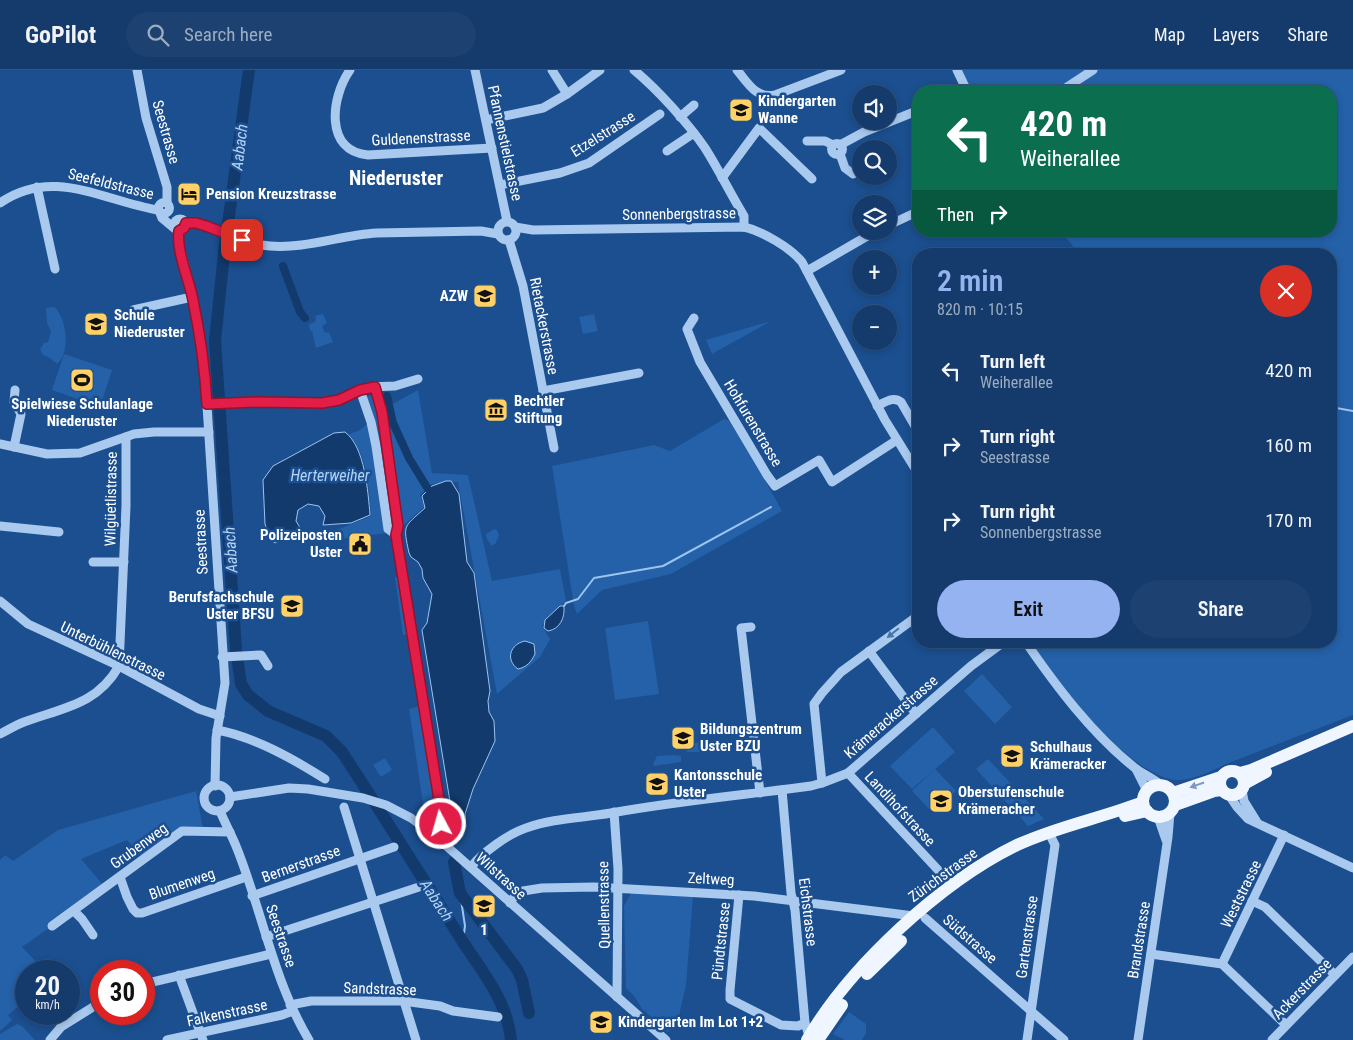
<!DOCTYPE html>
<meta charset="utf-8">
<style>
body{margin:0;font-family:"Roboto Condensed",sans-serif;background:#1d4271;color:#f1f3f6;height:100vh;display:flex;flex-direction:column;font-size:19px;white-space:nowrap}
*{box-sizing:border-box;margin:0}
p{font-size:16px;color:#9dadc1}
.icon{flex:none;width:28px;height:28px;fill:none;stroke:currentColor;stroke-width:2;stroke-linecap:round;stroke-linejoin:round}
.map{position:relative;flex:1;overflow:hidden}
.sheet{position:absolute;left:912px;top:178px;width:425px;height:400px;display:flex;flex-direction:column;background:#143b6b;border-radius:20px;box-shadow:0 2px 8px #0003,0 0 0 1px #33557e}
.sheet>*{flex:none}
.banner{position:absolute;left:912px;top:15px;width:425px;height:152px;border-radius:20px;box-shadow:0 2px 8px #0003,0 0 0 1px #33557e;background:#0b6e4f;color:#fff;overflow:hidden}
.buttons{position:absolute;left:852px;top:15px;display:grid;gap:10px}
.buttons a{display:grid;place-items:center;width:45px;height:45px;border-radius:50%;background:#143b6b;box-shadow:0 2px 8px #0003,0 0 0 1px #33557e;font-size:25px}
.speed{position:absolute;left:15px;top:890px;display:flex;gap:10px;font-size:25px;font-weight:700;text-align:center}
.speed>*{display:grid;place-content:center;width:65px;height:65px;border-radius:50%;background:#143b6b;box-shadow:0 2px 8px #0003,0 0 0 1px #33557e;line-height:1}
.speed small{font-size:12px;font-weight:400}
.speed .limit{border:8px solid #d22;background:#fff;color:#111}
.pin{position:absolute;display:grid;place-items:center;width:42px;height:42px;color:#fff;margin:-21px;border-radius:10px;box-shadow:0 2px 8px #0006}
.me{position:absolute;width:55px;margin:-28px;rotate:354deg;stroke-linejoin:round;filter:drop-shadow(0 0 4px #0008)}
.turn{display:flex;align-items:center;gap:18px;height:105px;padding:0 25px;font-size:22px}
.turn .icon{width:65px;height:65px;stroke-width:2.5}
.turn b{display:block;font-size:35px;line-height:42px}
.then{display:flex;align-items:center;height:48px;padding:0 25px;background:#0003;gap:10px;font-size:19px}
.round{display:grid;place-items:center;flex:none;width:52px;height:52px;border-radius:26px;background:#1d4271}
.summary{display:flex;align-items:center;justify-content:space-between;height:85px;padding:0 25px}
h1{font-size:30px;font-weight:600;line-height:38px;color:#95b2f1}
.action{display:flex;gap:10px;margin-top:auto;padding:10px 25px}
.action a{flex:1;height:58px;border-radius:30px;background:#95b2f1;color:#111;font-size:20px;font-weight:600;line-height:58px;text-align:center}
.action a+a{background:#1d4271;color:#f1f3f6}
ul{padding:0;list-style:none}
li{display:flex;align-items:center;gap:15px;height:75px;padding:0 25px}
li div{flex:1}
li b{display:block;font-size:19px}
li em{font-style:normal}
header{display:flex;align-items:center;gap:30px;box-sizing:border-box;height:70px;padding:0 25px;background:#143b6b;border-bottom:1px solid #33557e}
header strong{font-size:24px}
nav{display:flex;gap:28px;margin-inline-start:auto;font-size:18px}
.search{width:350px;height:45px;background:#1d4271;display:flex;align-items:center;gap:12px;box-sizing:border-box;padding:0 18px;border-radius:28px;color:#9dadc1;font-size:19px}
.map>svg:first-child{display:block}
.green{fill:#2461a8}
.water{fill:#123a6d;stroke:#9cc4f0}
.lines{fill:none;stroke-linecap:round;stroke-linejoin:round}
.stream{stroke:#9cc4f0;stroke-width:2}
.canal{stroke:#123a6d;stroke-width:8}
.river{stroke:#123a6d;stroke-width:12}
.minor{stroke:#a9c9ee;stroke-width:9}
.major{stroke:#f0f6ff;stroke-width:12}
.oneway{fill:#4674ac}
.oneway2{fill:#7b9ac1}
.route-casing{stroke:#92132f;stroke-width:12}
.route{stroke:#e11d48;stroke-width:9}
.labels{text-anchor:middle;stroke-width:5;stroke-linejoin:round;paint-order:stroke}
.poi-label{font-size:15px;font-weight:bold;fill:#fff;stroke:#1b4f8f;text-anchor:start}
.street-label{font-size:15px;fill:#fff;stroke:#1b4f8f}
.water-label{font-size:16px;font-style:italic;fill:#b5d3f5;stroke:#1b4f8f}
.district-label{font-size:20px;font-weight:bold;fill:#fff;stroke:#1b4f8f}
</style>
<header>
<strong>GoPilot</strong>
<div class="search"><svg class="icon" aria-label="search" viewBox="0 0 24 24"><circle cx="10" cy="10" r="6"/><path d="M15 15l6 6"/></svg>Search here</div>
<nav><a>Map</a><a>Layers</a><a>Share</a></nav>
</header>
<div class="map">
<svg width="1353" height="970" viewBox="0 0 1353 970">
<rect width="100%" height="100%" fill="#1b4f8f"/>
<g class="green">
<path d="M957,0H1353V645L1226,694C1215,700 1188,712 1175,710C1124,702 1058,612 1030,571H1331V184H1079L1061,161H1331V21H972L960,6Z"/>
<path d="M54,237C67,248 71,282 57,294L50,288L43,285L40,279L44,273L48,272L51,262L47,252L46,238Z"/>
<polygon points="323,244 327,253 322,256 325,263 329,262 333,272 316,278 312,261 310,261 309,254 315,252 316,249 315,246"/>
<polygon points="594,244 598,261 583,264 579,247"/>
<polygon points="771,251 712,284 706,270"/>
<polygon points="64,284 112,300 100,337 52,320"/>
<path d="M418,320L432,403L468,405L492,511L560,499L566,531L547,547L542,556L550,569L540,587L497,624L458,412L432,414L420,425L424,437L396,462L314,472L332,462L371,446C369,417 368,388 349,364L360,360L369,352L361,328L383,323L387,337Z"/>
<polygon points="724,349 733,352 782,441 671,504 602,520 577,544 574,536 552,396 654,375 670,381"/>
<polygon points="494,459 497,460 499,465 496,473 492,476 487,469 486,464"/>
<polygon points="395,507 400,507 408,564 403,565"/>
<polygon points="648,551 659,624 615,630 605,558"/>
<polygon points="982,604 1012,637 995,654 964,621"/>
<polygon points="421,636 438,744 437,757 425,747 409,639"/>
<polygon points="933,657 955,682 912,719 890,696"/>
<polygon points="710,671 709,680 707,682 687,682 686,675 687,674"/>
<polygon points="674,685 681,686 681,692 654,696 653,694 657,686"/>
<polygon points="385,688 392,700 381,707 373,695"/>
<polygon points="988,689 1044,749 1028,756 976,699"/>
<polygon points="935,699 956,721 933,743 912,721"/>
<polygon points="196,721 203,759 181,760 142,787 127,770 81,789 104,816 73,841 22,877 45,901 26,901 26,930 8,945 12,950 0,961 0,790 5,785 13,791 58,760"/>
<polygon points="631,823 693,827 686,915 678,950 668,962 642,939 635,927 626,918 624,836"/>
<polygon points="849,942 866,954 866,963 862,970 845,970 833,964"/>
<polygon points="17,954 22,956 35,970 0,970 0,964"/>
</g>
<g class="water">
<path d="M345,362C365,377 368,422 370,445L351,453L323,455L325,446L319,436L308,434L298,440L296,451L302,461C295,462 282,469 275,473L270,469L265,454L263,410L273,396L334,363Z"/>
<path d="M446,411H451L459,424L467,492L474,503L490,621L488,631L489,642L494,651L495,671L473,719L465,744V757L454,774L449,769L454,756L422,560L427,553L432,524L423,508L422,499L418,492L411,487L409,483C403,454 403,458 425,438L422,426L432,416Z"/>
<path d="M560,536H564C565,548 560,559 548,561L544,558L545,550Z"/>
<path d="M525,571L534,574L535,584C531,592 527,597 518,599C505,590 510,574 525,571Z"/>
</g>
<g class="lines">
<g class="stream">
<polyline points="1331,337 1353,341"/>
<polyline points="564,536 566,533 578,529 594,508 663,496 771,437"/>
<polyline points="460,823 465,856 463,871"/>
</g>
<g class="canal">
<polyline points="283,196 300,242 305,248"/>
<polyline points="387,326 393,353 409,388 428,419"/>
</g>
<g class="river">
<path d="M249,0L224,183L215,271L236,579L241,614L248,625L268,641L326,666L342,682C383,745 423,809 463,872C484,904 507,931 511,970"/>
<polyline points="454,792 460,823 517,899 522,910 529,943"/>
</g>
<g class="minor">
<polyline points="137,0 146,48 167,117 167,132"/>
<path d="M350,0C331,27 324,81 368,85L492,78"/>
<polyline points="475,0 507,151"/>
<polyline points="552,0 567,24"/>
<path d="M634,0C657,19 688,53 705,78C719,100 730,123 744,146V157"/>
<path d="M737,0C748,13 756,29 775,25L841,0"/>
<polyline points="957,0 967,21"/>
<polyline points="1061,21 1093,0"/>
<polyline points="680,47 694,35"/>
<polyline points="486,50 543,38 567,24 600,0"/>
<polyline points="807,71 825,71 833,75"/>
<circle cx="837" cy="79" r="5.5"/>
<polyline points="840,75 864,62 919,40"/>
<polyline points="667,81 694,63"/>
<polyline points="840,84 845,98 853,104"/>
<polyline points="722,108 759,58 812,109"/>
<polyline points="500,115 560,103 589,93 660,44"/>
<polyline points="37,117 55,199"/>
<circle cx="164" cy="138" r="5.5"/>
<path d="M0,133C53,96 103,131 158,140"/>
<polyline points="160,143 162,148 174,158"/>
<circle cx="180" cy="155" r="6"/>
<circle cx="507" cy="161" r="9"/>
<path d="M186,153C215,153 240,174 270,176C306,179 341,165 377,163L481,161L498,164"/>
<polyline points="889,155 919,141"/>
<path d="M515,157L533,160L744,157C762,161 791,178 802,192L885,350L919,405"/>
<polyline points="179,161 179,173 195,237 205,305 225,613 216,668 215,716"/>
<polyline points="509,170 523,216 554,378"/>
<polyline points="807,201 876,161"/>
<polyline points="133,240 192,227"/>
<polyline points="694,248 687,259 700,292 767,405 775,416 819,390 832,412 897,370"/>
<polyline points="375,317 382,343 398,456 396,465 442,748 440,759 434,765"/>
<polyline points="360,320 371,352 376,376 388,459 396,465"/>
<polyline points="543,321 639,303"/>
<polyline points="207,334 257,332 322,333 339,330 369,317 395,316 418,309"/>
<path d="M877,336C886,332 893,326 901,332L919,363"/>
<polyline points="0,374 47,384 80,383 134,364 154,362 209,362"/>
<polyline points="14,377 21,344 14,332 15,320"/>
<polyline points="0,456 59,462"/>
<polyline points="93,492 124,492"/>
<polyline points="0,531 28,554 119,596 199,639 220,646"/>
<polyline points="751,557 741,558 760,723"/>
<path d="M1025,571C1056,616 1092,664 1135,698C1143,704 1153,708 1161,715"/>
<polyline points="869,581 916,644"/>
<polyline points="222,587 261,585 268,596"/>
<path d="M217,660C255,667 293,689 325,709"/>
<path d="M0,664C8,660 16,655 24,652C62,638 97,635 119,596L126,436V367"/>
<polyline points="1136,699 1147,721"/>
<polyline points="848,703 952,815"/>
<polyline points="822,713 814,634 822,623 841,602 919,545"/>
<circle cx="217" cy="728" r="13"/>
<polyline points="782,720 791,823 795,840 805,953 809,966"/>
<polyline points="1242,720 1244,731 1257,752"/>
<polyline points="1229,725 1237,737 1248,749 1353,798"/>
<polyline points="230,727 289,718 308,719 363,728 386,735 411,748 434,765 666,970"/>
<polyline points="344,737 416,970"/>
<path d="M220,741C225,753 231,764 236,776C262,840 273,910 309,970"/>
<polyline points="614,742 618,799 617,927"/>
<polyline points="1158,747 1166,770"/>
<path d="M471,797C482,783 508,764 526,758C554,748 583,748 611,743C677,731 744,725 811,716L822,713L848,703L971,596L1005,571"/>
<polyline points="120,807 127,827 133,839 137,843 142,843 246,807"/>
<polyline points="739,825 730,920 730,929 781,955 798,956 805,953"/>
<polyline points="252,826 394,777"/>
<polyline points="1252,831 1265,837 1335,905"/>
<polyline points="510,833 516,824 523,821 542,818 594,817 754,826 914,846"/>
<polyline points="74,841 82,849 93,865"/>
<polyline points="925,848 1064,970"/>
<polyline points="52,856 182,761 230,762"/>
<polyline points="266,867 419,817"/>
<polyline points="1151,884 1222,894 1286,955"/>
<polyline points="1222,894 1284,765"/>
<polyline points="179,905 203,970"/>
<polyline points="144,914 271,884"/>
<polyline points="290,935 311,931 403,931 440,936 453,941 498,947"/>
<polyline points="50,970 61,957 101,932"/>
<polyline points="167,970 282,945 293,941"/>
<polyline points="1027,970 1055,775 1052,769"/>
<polyline points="1138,970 1168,767 1170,743"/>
<polyline points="1272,970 1353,887"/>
</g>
<g class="major">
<circle cx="1232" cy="713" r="12"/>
<polyline points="1240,703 1251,700 1353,656"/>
<polyline points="1244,714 1266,702"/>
<circle cx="1159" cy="731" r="16"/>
<polyline points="1173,723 1221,707"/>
<polyline points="1175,735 1214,721 1222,720"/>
<polyline points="1125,746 1147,741"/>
<polyline points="867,904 901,871"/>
<path d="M807,970C850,896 941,812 1017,775C1058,756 1102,748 1143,732"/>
<polyline points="818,970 842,935"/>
</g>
</g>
<defs><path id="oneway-solid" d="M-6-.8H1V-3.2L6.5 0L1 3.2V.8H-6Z" transform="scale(1.25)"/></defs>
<use class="oneway" href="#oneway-solid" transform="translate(893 563) rotate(141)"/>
<use class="oneway2" href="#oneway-solid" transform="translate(1197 715) rotate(161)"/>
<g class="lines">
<g class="route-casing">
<path id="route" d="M242,170L206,156L196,153H186L184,158L179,161C176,181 189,209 193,230C200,264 205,299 207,334L258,332L322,333L339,330L360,320L375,317L382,342L398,456L396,465L442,748L441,754"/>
</g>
<use href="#route" class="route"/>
</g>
<defs>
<g id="school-square" transform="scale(1.25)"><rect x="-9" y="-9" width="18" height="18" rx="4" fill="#ffd166" stroke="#1b4f8f"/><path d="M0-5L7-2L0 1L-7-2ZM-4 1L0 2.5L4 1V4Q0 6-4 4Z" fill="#111"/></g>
<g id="hotel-square" transform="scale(1.25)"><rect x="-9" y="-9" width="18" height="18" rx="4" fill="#ffd166" stroke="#1b4f8f"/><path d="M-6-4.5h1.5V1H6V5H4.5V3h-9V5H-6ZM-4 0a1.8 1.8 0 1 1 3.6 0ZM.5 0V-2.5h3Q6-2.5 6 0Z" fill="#111"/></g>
<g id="stadium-square" transform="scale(1.25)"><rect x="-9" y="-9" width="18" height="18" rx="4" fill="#ffd166" stroke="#1b4f8f"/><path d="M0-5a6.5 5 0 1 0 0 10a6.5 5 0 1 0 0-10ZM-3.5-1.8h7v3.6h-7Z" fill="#111"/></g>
<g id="museum-square" transform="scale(1.25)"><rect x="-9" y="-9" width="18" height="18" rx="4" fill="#ffd166" stroke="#1b4f8f"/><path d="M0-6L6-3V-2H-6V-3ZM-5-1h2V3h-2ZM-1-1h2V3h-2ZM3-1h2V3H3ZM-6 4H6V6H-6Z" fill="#111"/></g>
<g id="civic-square" transform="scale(1.25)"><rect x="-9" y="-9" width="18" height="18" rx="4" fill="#ffd166" stroke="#1b4f8f"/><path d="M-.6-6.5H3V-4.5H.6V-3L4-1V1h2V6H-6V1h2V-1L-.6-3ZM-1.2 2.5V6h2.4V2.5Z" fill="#111"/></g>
<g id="university-square" transform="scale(1.25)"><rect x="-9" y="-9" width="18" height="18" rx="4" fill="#ffd166" stroke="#1b4f8f"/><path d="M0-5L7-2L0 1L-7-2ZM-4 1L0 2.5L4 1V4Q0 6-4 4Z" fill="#111"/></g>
</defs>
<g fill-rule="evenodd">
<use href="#school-square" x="741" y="40"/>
<use href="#hotel-square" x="189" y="124"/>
<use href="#school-square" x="485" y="226"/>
<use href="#school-square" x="96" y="254"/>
<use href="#stadium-square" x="82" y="310"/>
<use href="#museum-square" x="496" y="340"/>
<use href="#civic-square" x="360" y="474"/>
<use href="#school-square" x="292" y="536"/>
<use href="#university-square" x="683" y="668"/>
<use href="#school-square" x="1012" y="686"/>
<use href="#university-square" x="657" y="714"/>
<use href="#school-square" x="941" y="731"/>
<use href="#school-square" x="484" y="836"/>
<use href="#school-square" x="601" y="952"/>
</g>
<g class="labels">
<g class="poi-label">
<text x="758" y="36">Kindergarten<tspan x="758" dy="17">Wanne</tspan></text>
<text x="206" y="129">Pension Kreuzstrasse</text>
<text x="468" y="231" text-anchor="end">AZW</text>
<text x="114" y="250">Schule<tspan x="114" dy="17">Niederuster</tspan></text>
<text x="514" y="336">Bechtler<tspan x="514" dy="17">Stiftung</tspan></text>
<text x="82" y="339" text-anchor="middle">Spielwiese Schulanlage<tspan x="82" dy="17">Niederuster</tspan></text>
<text x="342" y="470" text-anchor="end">Polizeiposten<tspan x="342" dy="17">Uster</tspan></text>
<text x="274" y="532" text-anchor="end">Berufsfachschule<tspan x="274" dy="17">Uster BFSU</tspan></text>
<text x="700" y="664">Bildungszentrum<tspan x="700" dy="17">Uster BZU</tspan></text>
<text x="1030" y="682">Schulhaus<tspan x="1030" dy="17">Krämeracker</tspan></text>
<text x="674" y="710">Kantonsschule<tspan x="674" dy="17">Uster</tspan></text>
<text x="958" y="727">Oberstufenschule<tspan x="958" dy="17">Krämeracher</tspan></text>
<text x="484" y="865" text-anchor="middle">1</text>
<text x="618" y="957">Kindergarten Im Lot 1+2</text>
</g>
<g class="street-label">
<text transform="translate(166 62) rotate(74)" y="5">Seestrasse</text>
<text transform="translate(603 64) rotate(-32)" y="5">Etzelstrasse</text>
<text transform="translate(421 68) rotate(-3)" y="5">Guldenenstrasse</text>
<text transform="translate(505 73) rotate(78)" y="5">Pfannenstielstrasse</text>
<text transform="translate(111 114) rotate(14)" y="5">Seefeldstrasse</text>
<text transform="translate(679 144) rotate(-1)" y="5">Sonnenbergstrasse</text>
<text transform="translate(544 256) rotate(79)" y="5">Rietackerstrasse</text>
<text transform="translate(753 353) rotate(59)" y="5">Hohfurenstrasse</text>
<text transform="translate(111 429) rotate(-89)" y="5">Wilgüetlistrasse</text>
<text transform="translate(201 472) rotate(-93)" y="5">Seestrasse</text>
<text transform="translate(113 581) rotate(26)" y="5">Unterbühlenstrasse</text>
<text transform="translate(891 647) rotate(-41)" y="5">Krämerackerstrasse</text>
<text transform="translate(900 739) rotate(47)" y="5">Landihofstrasse</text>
<text transform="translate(139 776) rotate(-36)" y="5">Grubenweg</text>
<text transform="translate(301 794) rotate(-20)" y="5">Bernerstrasse</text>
<text transform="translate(943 805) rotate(-36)" y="5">Zürichstrasse</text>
<text transform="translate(501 806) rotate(42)" y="5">Wilstrasse</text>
<text transform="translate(711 809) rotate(3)" y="5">Zeltweg</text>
<text transform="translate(182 814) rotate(-19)" y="5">Blumenweg</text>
<text transform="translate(1241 824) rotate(-64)" y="5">Weststrasse</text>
<text transform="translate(604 835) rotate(-91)" y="5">Quellenstrasse</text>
<text transform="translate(808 842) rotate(83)" y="5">Eichstrasse</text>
<text transform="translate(281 866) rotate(71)" y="5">Seestrasse</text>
<text transform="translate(1027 867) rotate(-82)" y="5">Gartenstrasse</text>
<text transform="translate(970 869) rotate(41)" y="5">Südstrasse</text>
<text transform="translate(1139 870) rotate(-81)" y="5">Brandstrasse</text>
<text transform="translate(721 871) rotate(-84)" y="5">Pündtstrasse</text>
<text transform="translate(380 919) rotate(2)" y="5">Sandstrasse</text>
<text transform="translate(1302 919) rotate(-46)" y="5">Ackerstrasse</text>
<text transform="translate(227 943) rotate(-12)" y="5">Falkenstrasse</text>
</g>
<g class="water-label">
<text transform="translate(239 77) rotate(-83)" y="6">Aabach</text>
<text x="330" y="411">Herterweiher</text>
<text transform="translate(230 480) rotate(-94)" y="6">Aabach</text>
<text transform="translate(437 830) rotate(57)" y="6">Aabach</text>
</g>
<g class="district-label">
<text x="396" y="115">Niederuster</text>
</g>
</g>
</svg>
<div class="buttons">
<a><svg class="icon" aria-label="sound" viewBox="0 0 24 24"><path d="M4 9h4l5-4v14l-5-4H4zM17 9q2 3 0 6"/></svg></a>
<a><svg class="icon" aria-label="search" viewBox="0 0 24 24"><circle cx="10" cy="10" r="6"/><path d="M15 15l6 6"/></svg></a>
<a><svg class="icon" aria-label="layers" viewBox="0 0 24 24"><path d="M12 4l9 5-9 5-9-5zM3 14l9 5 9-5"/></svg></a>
<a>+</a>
<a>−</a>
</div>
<div class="speed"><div>20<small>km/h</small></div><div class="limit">30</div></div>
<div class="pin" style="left:242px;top:170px;background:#d93025"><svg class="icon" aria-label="arrive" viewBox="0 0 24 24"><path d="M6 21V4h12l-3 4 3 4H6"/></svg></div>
<svg class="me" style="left:441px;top:754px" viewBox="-20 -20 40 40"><circle r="17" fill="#e11d48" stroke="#fff" stroke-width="3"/><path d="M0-11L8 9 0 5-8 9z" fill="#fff"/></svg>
<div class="banner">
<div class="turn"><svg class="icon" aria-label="left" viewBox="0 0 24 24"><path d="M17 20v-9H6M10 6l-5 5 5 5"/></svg><div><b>420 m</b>Weiherallee</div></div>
<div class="then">Then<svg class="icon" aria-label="right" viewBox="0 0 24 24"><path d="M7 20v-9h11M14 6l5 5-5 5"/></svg></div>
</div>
<section class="sheet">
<div class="summary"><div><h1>2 min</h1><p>820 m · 10:15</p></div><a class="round" style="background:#d93025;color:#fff"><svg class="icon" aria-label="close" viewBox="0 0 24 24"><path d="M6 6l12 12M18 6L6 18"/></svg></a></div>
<ul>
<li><svg class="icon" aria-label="left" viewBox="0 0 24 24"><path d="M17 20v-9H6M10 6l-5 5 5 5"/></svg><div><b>Turn left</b><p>Weiherallee</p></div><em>420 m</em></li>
<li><svg class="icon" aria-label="right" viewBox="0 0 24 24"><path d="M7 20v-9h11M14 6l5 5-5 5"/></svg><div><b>Turn right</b><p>Seestrasse</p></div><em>160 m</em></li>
<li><svg class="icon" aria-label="right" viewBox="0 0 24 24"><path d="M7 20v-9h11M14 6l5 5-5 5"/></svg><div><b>Turn right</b><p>Sonnenbergstrasse</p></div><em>170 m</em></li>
</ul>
<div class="action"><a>Exit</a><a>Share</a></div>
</section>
</div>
